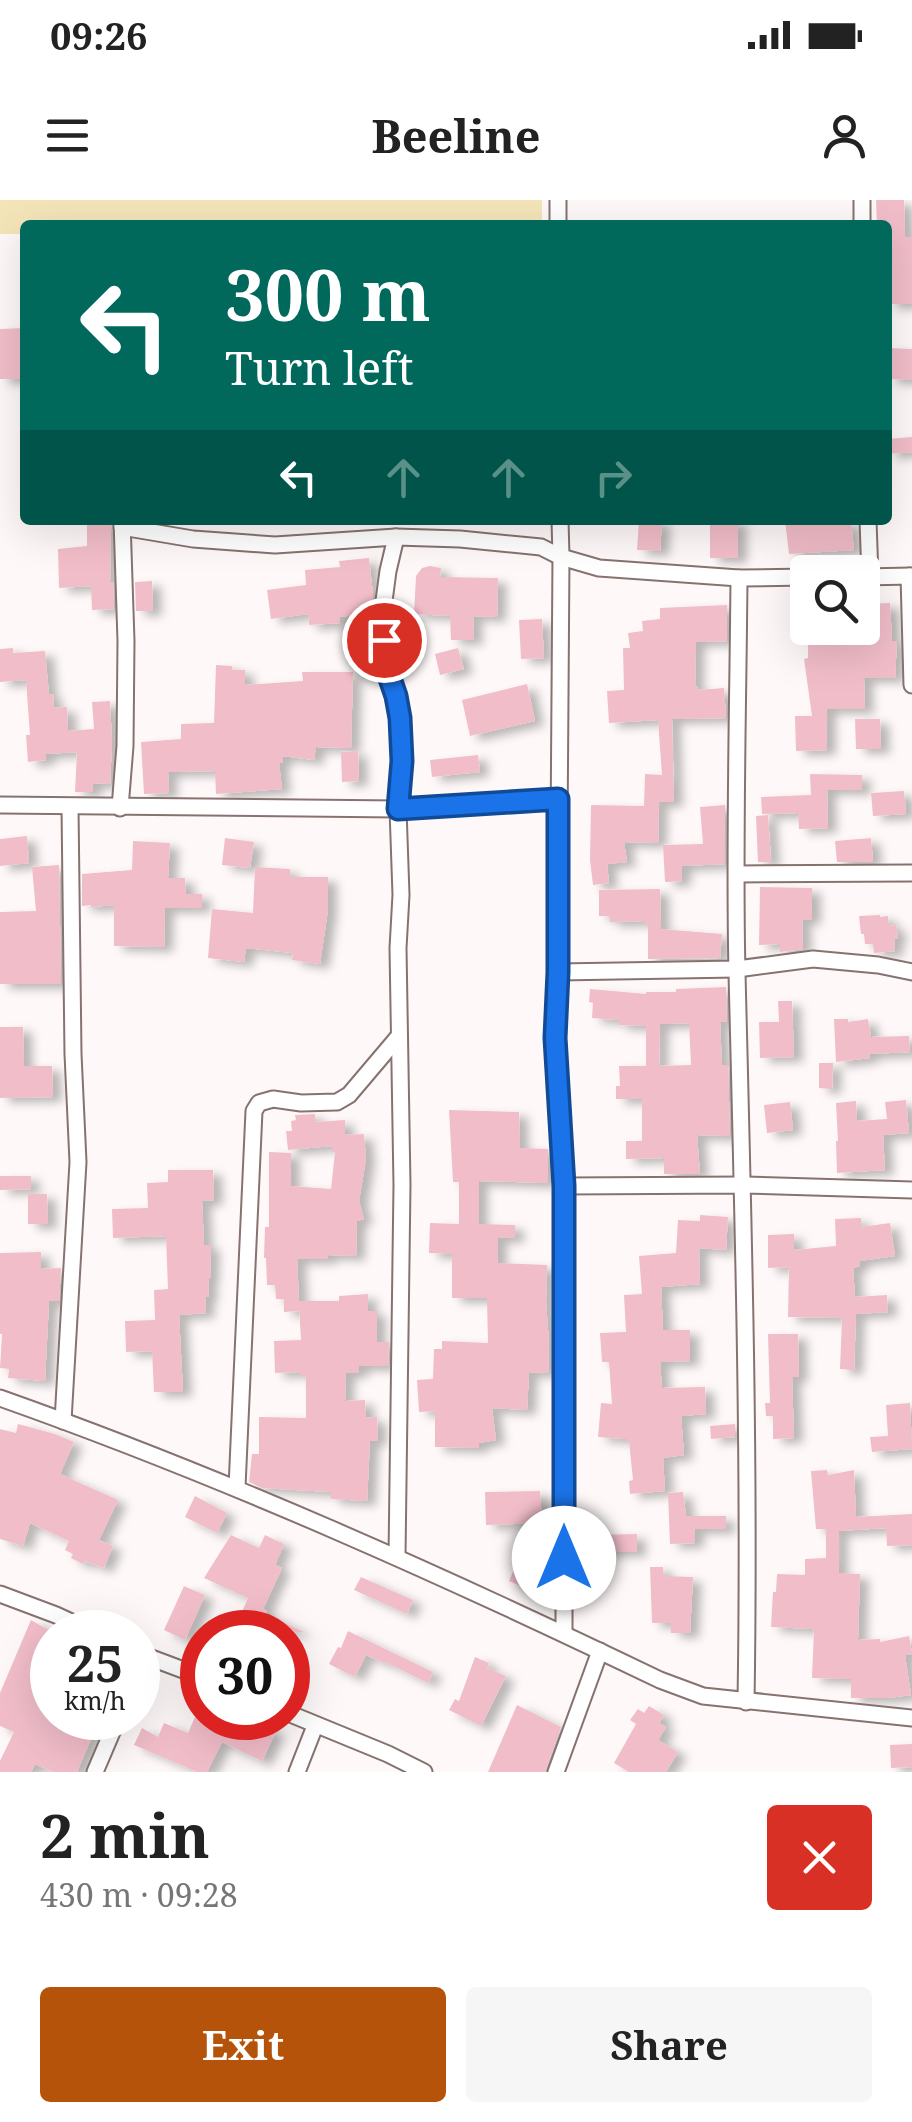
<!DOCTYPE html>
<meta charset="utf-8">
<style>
body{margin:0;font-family:"Noto Serif",serif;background:#f6f6f6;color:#222;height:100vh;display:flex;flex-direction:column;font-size:38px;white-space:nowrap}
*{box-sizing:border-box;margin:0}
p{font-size:32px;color:#767676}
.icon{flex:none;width:55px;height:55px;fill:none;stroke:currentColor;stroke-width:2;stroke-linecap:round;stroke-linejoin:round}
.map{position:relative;height:1572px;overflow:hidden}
.drawer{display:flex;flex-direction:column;background:#fff;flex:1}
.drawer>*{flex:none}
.guide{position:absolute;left:20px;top:20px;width:872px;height:305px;border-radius:10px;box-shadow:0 10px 40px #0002;background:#00695c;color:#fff;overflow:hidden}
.controls{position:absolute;left:790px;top:355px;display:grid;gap:20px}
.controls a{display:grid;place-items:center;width:90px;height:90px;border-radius:10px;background:#fff;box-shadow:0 10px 40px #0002;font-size:50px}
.speed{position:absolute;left:30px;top:1410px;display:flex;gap:20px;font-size:50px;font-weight:700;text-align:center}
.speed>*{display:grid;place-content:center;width:130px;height:130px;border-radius:50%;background:#fff;box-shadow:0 10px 40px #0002;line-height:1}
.speed small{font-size:25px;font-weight:400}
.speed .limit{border:15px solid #d22;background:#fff;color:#111}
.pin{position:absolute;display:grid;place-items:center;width:85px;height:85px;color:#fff;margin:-42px;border:5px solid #fff;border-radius:50%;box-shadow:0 2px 10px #0007}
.me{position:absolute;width:110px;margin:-55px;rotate:0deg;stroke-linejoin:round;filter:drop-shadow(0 0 8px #0008)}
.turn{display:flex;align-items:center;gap:35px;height:210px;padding:0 40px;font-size:45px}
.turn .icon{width:130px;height:130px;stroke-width:2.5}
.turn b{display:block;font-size:70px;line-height:85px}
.lanes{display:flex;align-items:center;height:95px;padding:0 40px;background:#0003;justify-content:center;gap:50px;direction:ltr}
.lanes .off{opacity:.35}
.round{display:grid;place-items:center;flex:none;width:105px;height:105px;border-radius:10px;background:#f6f6f6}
.summary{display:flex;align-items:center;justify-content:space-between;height:170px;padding:0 40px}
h1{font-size:60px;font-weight:700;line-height:75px}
.button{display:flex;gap:20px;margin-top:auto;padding:20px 40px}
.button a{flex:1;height:115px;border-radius:10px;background:#b45309;color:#fff;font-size:40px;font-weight:700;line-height:115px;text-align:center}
.button a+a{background:#f6f6f6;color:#222}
.status{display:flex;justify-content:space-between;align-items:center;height:70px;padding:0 50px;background:#fff;direction:ltr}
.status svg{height:28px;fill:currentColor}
header{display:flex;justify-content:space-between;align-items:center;height:130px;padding:0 40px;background:#fff;font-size:45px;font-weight:700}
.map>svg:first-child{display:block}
.green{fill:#f4e5b9}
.building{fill:#f1bdc9;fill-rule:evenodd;filter:url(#shadow)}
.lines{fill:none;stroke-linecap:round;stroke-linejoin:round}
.street-casing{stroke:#86736f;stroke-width:19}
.street{stroke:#fff;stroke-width:15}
.route-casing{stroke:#114b97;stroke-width:25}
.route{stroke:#1a73e8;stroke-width:18}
</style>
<div class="status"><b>09:26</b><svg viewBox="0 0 49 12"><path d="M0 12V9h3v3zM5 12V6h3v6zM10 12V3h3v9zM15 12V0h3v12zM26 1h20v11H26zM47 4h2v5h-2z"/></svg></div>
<header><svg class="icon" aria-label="menu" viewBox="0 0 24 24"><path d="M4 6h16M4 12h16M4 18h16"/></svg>Beeline<svg class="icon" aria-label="person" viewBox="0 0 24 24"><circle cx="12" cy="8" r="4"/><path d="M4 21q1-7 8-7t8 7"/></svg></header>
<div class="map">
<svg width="912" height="1572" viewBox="0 0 912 1572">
<defs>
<filter id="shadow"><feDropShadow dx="9" dy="5" stdDeviation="5" flood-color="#0004"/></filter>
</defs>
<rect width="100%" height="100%" fill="#fef9f8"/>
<polygon class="green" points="0,0 542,0 542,25 25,25 25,34 0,34"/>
<g class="building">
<polygon points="876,0 904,0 905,37 912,37 912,104 888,104 888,25 877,25"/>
<polygon points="25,128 25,179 0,179 0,129"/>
<polygon points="888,148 912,149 912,180 888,179"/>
<polygon points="912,237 912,252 888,254 888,239"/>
<polygon points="87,320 111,320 110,382 113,382 114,409 92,410 91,386 59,388 58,349 87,346"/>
<polygon points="639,320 662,320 660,351 637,350"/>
<rect x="710" y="320" width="28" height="38"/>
<polygon points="785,320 815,320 816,325 851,321 854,350 789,354"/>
<polygon points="369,358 373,395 371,413 339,417 340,423 309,425 308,414 271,419 267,390 306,385 305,370 340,367 339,361"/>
<polygon points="430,366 441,368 440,377 498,378 497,417 473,416 474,440 451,440 450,416 414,414 416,376 422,368"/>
<polygon points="152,381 153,411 136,411 135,382"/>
<polygon points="890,403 892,441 897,441 895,478 864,478 865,509 827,509 827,550 796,551 795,516 812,516 804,459 808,458 808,441 812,441 812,428 867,428 865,404"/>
<polygon points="727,405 727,441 696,442 695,486 697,486 698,490 724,488 726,518 672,519 674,602 659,602 658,643 624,642 627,662 607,664 609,683 593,685 590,660 591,605 644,606 645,574 662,575 658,520 609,523 607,491 624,490 623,448 630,448 628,433 643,431 642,421 660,419 660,408"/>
<polygon points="542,419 544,458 521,459 519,420"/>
<polygon points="13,448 13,453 45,451 49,495 53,494 54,508 67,507 68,531 94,529 92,502 110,501 112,543 110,584 93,583 93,592 75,592 77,552 46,554 46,560 28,562 26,535 30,535 26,480 0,482 0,449"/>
<polygon points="458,448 464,469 440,475 435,454"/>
<polygon points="216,465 232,466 232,470 245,470 245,485 303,481 302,472 353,472 351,548 316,547 314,560 283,556 283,563 279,563 282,589 216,594 215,571 168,572 169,593 144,594 141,542 181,539 181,524 214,523"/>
<polygon points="527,484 535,521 470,536 462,500"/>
<polygon points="855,519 880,519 881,549 856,549"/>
<polygon points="358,551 359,581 342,582 341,552"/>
<polygon points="478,555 480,572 432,577 430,560"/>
<polygon points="810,574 862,575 862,590 827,590 828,628 799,629 798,613 762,614 761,597 811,595"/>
<polygon points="904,591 906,614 873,616 871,593"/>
<polygon points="725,605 725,664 682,666 682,681 665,682 663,645 703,644 700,607"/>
<polygon points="768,615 771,662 758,662 756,616"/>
<polygon points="27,636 29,663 0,666 0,639"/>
<polygon points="225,638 254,642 250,668 222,665"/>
<polygon points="871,638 873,662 837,662 835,641"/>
<polygon points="133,641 170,643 168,678 185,678 186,694 202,694 202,708 165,708 164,747 114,746 114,705 91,707 91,705 82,706 82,674 132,670"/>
<polygon points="59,665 61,784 0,784 0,712 36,711 32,667"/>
<polygon points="255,667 290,669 290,677 328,677 328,710 320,764 292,760 293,753 246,748 244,762 208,758 212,709 253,713"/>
<polygon points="760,687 812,688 812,720 802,719 803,749 780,752 780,744 759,745"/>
<polygon points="660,689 661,729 722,734 720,758 648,759 648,724 644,724 644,721 610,722 610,716 599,716 599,690"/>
<polygon points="880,715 880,717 888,716 889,726 896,725 898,738 894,739 895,751 874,753 873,744 865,744 864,734 861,734 859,716"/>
<path d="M726,787L727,822H720L722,865H728L730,936L697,935L700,974H664V958L626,959V941H642V899H616V886H620L619,866H646V826L619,825V820L592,818L593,803L589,802L590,789L646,794V792H676V789ZM689,823L691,865L659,866L660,824Z"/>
<polygon points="778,801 792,801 794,857 760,858 759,822 779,822"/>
<polygon points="834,819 848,819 848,822 868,819 871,837 909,836 910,852 869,854 870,858 836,862"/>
<polygon points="0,827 23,827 24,866 52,866 53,897 0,898"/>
<polygon points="819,863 833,863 832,889 819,888"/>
<polygon points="906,900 909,933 883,935 885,970 837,973 836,941 838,941 836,903 856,901 857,921 887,919 885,902"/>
<polygon points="790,902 793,930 767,933 764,905"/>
<polygon points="449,910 519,912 520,948 548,949 548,983 479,981 479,1024 515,1025 515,1038 498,1038 498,1063 547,1065 546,1102 549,1144 548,1173 529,1172 527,1210 492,1208 496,1240 479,1243 479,1248 435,1247 435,1211 419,1212 417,1180 433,1179 434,1149 442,1149 442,1141 488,1143 487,1098 452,1098 452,1054 429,1053 430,1023 459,1024 459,982 453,982"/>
<polygon points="315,914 316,922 345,920 345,935 364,934 366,959 359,1001 364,1019 357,1021 356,1056 328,1055 328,1059 297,1059 299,1101 339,1101 339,1096 368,1094 368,1111 377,1111 377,1142 389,1142 388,1166 359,1166 359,1173 346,1173 345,1201 365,1200 366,1218 377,1217 378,1241 370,1241 367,1301 331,1299 331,1292 262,1288 249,1282 252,1254 259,1254 259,1217 306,1218 306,1176 300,1176 300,1172 275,1173 274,1141 301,1140 299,1106 299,1111 284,1112 284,1099 276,1099 275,1085 267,1085 266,1058 264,1058 265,1027 269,1027 269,952 291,953 291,986 331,989 335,952 332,952 332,946 288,950 286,931 292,931 291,921 296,920 295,915"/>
<polygon points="168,970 213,970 214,1000 202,1001 204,1045 211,1045 210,1079 208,1079 209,1097 205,1097 206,1113 179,1115 183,1192 154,1192 152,1151 126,1152 125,1121 155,1120 154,1090 168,1089 166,1036 113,1038 112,1009 148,1008 147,983 168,982"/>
<polygon points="0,976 31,976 31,989 0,990"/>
<polygon points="28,994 47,994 48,1024 28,1024"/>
<polygon points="700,1015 728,1017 726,1050 699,1048 700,1084 661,1087 663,1130 690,1130 690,1161 660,1162 662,1188 705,1187 706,1214 681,1216 684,1255 663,1258 665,1291 630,1294 629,1281 633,1280 629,1241 626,1241 626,1239 598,1237 601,1203 612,1204 609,1162 602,1162 600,1133 626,1132 624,1095 642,1094 639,1056 676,1053 678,1020 700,1021"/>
<polygon points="861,1018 861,1027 890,1023 895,1056 859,1061 860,1066 853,1068 855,1097 887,1095 888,1112 856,1114 854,1170 840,1169 842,1118 788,1117 789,1067 768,1068 768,1035 794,1034 794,1050 836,1046 835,1019"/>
<polygon points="41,1052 41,1069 61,1068 59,1101 49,1101 45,1181 8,1178 9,1169 0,1168 2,1134 0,1134 0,1053"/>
<polygon points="768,1134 798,1134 799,1177 792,1177 794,1238 773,1239 773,1216 766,1216 765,1203 770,1203"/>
<polygon points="910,1203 912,1249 872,1252 870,1237 888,1236 886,1205"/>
<polygon points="18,1224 55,1234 74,1242 60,1274 118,1300 99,1340 113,1346 104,1368 85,1361 83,1364 71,1358 73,1354 65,1350 69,1341 30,1323 23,1346 0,1339 0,1229 16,1233"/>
<polygon points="735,1224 735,1237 711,1239 710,1226"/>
<polygon points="827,1270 828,1275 854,1270 856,1317 912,1314 912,1345 887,1346 886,1328 839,1331 839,1373 860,1374 858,1440 880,1439 880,1442 909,1436 912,1454 905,1455 911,1495 888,1498 851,1498 851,1479 812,1478 814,1429 771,1427 773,1392 776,1392 777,1374 805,1375 805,1359 826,1358 826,1329 816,1329 811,1271"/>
<polygon points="540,1291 542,1323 486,1325 485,1292"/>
<polygon points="683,1292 686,1316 726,1316 726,1329 695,1329 695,1343 670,1344 668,1293"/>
<polygon points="195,1296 227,1313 217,1333 185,1317"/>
<polygon points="637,1334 637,1352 596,1352 595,1335"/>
<polygon points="231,1335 259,1348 265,1335 284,1344 275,1365 282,1368 263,1409 267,1411 266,1414 304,1432 269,1432 246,1422 248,1417 241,1414 248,1398 204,1378"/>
<polygon points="519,1358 553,1373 553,1387 548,1398 509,1381"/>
<polygon points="650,1367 663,1367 664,1376 693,1377 690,1433 671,1433 671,1423 652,1423"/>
<polygon points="361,1377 413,1400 407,1414 354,1390"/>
<polygon points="184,1386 205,1395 185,1440 164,1430"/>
<polygon points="31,1420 52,1432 52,1465 36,1505 52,1512 52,1518 100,1518 77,1572 53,1572 35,1564 31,1572 0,1572 0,1561 14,1532 0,1526 0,1493"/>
<polygon points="348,1431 433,1472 428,1483 385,1462 384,1463 366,1455 355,1477 329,1464 338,1447 341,1448"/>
<polygon points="475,1457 489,1463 487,1468 506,1476 481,1526 449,1510 455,1499 459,1501"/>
<polygon points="517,1505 561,1527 545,1572 488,1572"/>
<polygon points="649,1506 664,1515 659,1523 666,1527 658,1540 678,1552 666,1572 629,1572 614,1563 636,1524 630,1520 638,1509 644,1513"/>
<polygon points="195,1517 212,1525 215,1518 247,1518 276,1531 262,1561 222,1542 207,1572 197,1572 134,1545 142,1528 158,1537 164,1523 188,1533"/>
<polygon points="912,1544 912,1567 891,1568 890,1545"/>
</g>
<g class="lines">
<g class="street-casing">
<g id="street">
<polyline points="862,0 862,25"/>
<polyline points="558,25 558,0"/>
<polyline points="560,320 561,357 558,772 555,838 564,986 564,1433"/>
<polyline points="868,320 870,377"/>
<polyline points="122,327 193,339 275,345 396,337 460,339 541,347 561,357 599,368 739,378 808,377"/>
<polyline points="396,337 388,371 382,416 385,465 399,518 402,561 398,609 401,695 398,748 402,985 397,1356"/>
<polyline points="909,376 912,485"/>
<polyline points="862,377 912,376"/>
<path d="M739,378C738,509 734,641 737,773C743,1016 750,1259 746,1502"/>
<polyline points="0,605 398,609 558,599"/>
<polyline points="120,608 125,546 126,441 122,320"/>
<polyline points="737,674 912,673"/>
<polyline points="558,772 737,769 813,759 878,765 912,772"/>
<polyline points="564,986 744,985 912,990"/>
<path d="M0,1198C226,1278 444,1376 660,1480L703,1496L912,1518"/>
<polyline points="63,1221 78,962 73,854 70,607"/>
<polyline points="237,1287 254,911 259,903 273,899 301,903 337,902 349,895 399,836"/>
<polyline points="0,1394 56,1415 93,1432"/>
<polyline points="138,1453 202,1477"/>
<polyline points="288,1513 388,1554 424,1572"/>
<polyline points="95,1572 118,1518"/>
<polyline points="297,1572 315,1526"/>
<polyline points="556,1572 600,1451"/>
</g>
</g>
<use href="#street" class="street"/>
</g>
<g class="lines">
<g class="route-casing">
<polyline id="route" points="384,440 385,464 396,496 400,518 402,561 398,609 558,599 558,772 555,838 564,986 564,1358"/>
</g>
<use href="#route" class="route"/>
</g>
</svg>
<div class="controls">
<a><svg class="icon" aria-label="search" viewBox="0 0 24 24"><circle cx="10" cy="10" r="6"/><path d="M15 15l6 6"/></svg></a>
</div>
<div class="speed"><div>25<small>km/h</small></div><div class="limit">30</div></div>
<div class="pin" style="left:384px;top:440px;background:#d93025"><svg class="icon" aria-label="arrive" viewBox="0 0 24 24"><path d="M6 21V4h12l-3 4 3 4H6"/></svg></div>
<svg class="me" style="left:564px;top:1358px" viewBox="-20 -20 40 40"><circle r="19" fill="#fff"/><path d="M0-13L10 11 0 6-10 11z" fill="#1a73e8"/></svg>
<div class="guide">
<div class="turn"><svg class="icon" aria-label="left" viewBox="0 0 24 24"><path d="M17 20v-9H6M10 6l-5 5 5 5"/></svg><div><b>300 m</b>Turn left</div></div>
<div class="lanes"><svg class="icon" aria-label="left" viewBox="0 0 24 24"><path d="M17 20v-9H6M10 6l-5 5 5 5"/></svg><svg class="icon off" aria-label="ahead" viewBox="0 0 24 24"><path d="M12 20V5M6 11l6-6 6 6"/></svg><svg class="icon off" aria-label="ahead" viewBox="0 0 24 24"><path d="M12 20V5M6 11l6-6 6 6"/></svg><svg class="icon off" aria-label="right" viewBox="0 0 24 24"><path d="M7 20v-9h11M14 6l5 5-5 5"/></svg></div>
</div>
</div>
<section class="drawer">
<div class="summary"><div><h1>2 min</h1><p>430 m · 09:28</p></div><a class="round" style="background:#d93025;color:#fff"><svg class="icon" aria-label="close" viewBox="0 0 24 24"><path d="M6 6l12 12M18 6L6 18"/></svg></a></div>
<div class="button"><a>Exit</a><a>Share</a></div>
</section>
